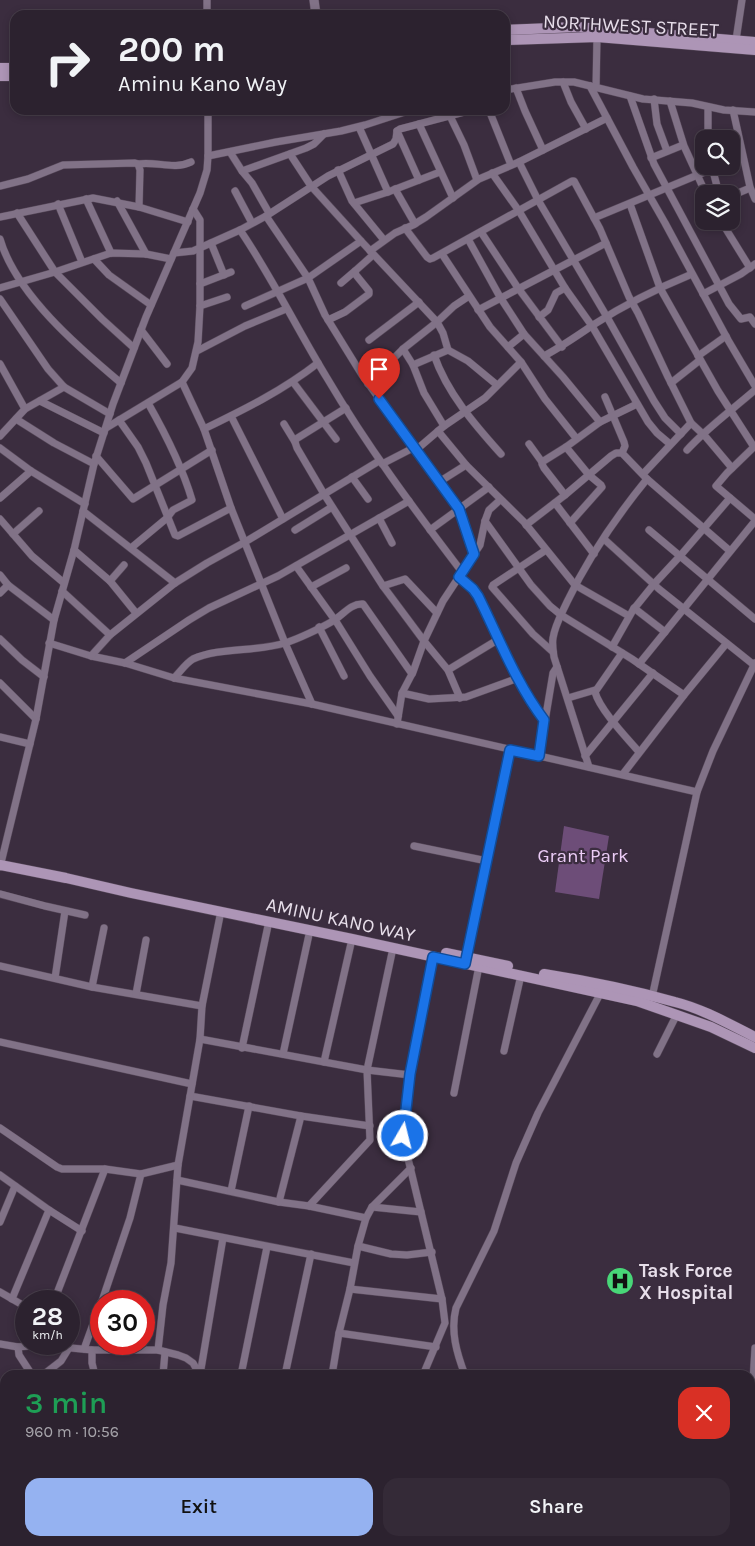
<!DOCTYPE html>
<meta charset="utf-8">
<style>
body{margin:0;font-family:Karla,sans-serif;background:#342a37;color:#f1f3f6;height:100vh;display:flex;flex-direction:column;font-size:19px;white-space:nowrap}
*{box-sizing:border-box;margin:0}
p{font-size:16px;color:#a6a4aa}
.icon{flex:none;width:28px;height:28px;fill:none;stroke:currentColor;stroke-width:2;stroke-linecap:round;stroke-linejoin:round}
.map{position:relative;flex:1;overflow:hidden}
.details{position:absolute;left:0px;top:1370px;width:755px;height:176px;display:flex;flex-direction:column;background:#2c222f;border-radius:15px 15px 0 0;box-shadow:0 2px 8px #0003,0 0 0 1px #483f4b}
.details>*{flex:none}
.top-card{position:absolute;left:10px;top:10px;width:500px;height:105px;border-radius:15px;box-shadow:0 2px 8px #0003,0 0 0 1px #483f4b;background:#2c222f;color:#f1f3f6;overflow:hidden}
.controls{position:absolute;left:695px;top:130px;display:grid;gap:10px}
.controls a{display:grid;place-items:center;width:45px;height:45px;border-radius:10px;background:#2c222f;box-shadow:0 2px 8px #0003,0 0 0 1px #483f4b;font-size:25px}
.speed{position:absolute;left:15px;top:1290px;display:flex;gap:10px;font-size:25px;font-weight:700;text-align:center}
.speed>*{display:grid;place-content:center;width:65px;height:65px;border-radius:50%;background:#2c222f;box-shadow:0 2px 8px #0003,0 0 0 1px #483f4b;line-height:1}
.speed small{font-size:12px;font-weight:400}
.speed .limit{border:8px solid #d22;background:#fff;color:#111}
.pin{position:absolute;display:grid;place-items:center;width:42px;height:42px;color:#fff;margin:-51px -21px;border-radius:50% 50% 50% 0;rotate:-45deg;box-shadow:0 0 5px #0007}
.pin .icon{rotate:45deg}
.me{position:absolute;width:55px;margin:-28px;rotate:8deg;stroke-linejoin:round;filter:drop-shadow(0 0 4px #0008)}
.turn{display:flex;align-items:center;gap:18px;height:105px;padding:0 25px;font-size:22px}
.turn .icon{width:65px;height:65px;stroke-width:2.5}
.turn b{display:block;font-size:35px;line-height:42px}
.round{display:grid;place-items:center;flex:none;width:52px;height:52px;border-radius:15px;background:#342a37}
.head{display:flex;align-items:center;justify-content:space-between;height:85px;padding:0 25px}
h1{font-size:30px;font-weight:600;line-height:38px;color:#1e9e55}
.cta{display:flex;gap:10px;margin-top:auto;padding:10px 25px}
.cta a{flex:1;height:58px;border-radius:15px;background:#95b2f1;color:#111;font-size:20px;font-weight:600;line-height:58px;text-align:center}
.cta a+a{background:#342a37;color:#f1f3f6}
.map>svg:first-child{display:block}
.green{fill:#6d4d78}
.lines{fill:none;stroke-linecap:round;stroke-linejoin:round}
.minor-casing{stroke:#57495a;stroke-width:8}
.tertiary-casing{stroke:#57495a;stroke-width:10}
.secondary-casing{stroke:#57495a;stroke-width:11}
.minor{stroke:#817287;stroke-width:7}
.tertiary{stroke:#817287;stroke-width:9}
.secondary{stroke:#ad95b6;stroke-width:10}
.route-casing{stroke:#114b97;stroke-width:12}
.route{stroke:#1a73e8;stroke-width:9}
.labels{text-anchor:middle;stroke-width:4.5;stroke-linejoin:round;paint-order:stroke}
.street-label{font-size:19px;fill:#e7deea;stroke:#3b2d3f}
.park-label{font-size:19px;fill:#ebccf6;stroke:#3b2d3f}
.poi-label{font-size:19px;font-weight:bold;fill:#e7deea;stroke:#3b2d3f;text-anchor:start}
</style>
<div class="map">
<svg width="755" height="1546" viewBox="0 0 755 1546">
<rect width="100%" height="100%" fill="#3b2d3f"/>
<polygon class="green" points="564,826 609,836 599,899 555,892"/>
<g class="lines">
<g class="minor-casing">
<g id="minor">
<polyline points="207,0 207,15"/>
<polyline points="736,40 742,0"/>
<polyline points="563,82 571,102 586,129"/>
<polyline points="590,86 633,167 665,223 728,340 755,386"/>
<polyline points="516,88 525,111 543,150"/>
<polyline points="596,88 597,37"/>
<polyline points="505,90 555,82 574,82 643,99 692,103 724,110 755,112"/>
<polyline points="630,96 654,164 729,304 741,319 750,317 755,324"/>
<polyline points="654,99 657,124 667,151"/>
<polyline points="670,101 684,146 706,194"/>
<polyline points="708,107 708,139"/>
<polyline points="489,110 511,165"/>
<polyline points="733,110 750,187 755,199"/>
<polyline points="450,116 464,145 477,180"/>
<polyline points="419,124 453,198"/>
<polyline points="359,127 388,192"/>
<polyline points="397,131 419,180"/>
<polyline points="230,152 242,171 252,183 269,213"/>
<polyline points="290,154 311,186 361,241 437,322 403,349 368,384"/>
<polyline points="208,156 276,142 341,131 365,125 411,110"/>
<polyline points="651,158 683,145"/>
<polyline points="519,162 538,200 607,317 654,401 665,418 681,434"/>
<path d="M138,164C156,161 174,170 191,162"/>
<polyline points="712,167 719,194"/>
<polyline points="338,170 352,201 384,240"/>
<polyline points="242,171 306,148 314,144 324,134"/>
<polyline points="492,173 519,211 565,288 592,326 648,422 657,433 670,444"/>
<polyline points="0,186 28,179 63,165 135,163 138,164 140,170 139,207"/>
<polyline points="395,189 415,224"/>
<polyline points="235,191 252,223"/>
<polyline points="731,196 750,188"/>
<polyline points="86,199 111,253"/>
<polyline points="117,201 146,254"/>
<polyline points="354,203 388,192 440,172"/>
<polyline points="58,204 82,262"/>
<polyline points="630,204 660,288 718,391 754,447"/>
<polyline points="17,213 55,272 102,319 134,348"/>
<polyline points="266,216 308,278 325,315 362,375 459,509 474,554"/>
<polyline points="0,217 93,198 139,207 188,222"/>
<polyline points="594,218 712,169"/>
<polyline points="721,221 750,268"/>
<polyline points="405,228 427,257 430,259 433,258 572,181 574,181 600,229 629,297 638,313 668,377 691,423 705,436 732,468"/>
<path d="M240,230C272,277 297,329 327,378C367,446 414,509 462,572"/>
<polyline points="481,232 518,288 562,347"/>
<path d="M0,239C16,294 78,347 121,383"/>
<polyline points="468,239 500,297 524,334 563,377 600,422"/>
<polyline points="211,243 224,275"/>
<polyline points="370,251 395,233 413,225 426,217 479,179 519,162 607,118"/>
<polyline points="174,253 193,251 240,230 266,216 328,176 393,144 396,139 397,131 400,129 472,110"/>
<polyline points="442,254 490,327 521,362 545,399 576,438"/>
<polyline points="94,259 109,275 151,305"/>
<polyline points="341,283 355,271"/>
<polyline points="200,284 231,272"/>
<polyline points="0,288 55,272 111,253 146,254 171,259"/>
<polyline points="703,294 741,274 755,264"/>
<polyline points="0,299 48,369 64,387 110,414"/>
<polyline points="200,306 227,297"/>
<polyline points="245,306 308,278 361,241"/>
<polyline points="478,310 606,243"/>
<polyline points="539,317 548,310 556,293 565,288"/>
<polyline points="328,320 345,312 369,294 369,291 356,275 355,271 373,255"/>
<polyline points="141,330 167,364"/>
<polyline points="369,340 419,302"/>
<polyline points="508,347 524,334"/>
<polyline points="403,349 413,365 424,393 444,426"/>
<polyline points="448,350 443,333 437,322 454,306 469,296"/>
<polyline points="197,351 245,326 286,309"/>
<path d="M434,355C447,393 475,425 501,454"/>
<path d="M544,356C561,347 577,336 593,325C624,305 658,288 692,274"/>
<polyline points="698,356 726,336"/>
<polyline points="0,364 25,409"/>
<polyline points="413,365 448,350 468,361 497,385"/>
<polyline points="182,382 204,429 231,508 285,643 312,704"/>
<polyline points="293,382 336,439"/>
<polyline points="671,383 700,360"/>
<polyline points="605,397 624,442 625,446 622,453"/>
<polyline points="40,401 104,433"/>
<polyline points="346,408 296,439 295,442 297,448 324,494 383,586 424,641 448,670 460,698"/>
<polyline points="231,416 283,519"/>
<polyline points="16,419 54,443 94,464"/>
<polyline points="119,420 138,447 146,463 175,535 178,536 231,508"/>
<polyline points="284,424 295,442"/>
<polyline points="106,428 182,382 192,368 198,342 200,306 200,220 193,209"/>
<path d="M204,429C245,409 282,391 318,363"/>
<polyline points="438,431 466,465"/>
<polyline points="0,436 25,409 64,387"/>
<polyline points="529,444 542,462"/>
<polyline points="755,446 727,473 716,486 755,519"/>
<polyline points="566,447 589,475 601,485 602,487 570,523"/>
<polyline points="0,448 31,471 85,504"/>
<polyline points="416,450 444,426 485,398 521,362"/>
<path d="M687,450C707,428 732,410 755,390"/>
<polyline points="96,456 133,499 212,450"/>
<polyline points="382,464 415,447"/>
<polyline points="643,474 691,423"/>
<polyline points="352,477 368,499"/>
<polyline points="439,482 466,465 524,522 575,585 629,616"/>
<polyline points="565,495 544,468 542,464 542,462 566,447 600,422 637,404"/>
<polyline points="0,498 31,471"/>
<polyline points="555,503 594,554"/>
<polyline points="83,511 175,583"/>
<polyline points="379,518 392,543"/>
<polyline points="0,519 32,556 64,583"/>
<polyline points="485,521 531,585 550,606 561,615 632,659 684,695"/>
<polyline points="526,525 565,495 611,456 616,453 622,453 647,479 730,551"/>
<polyline points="295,530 332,507"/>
<polyline points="430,530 489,487"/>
<polyline points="649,530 755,619"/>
<polyline points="13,534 39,511"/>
<polyline points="604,539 659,589 754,665"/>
<path d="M131,548L167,518L173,510L192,500C182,466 165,433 148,403"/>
<polyline points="74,550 110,581 136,613"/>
<polyline points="546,550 493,585 492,587 533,634 553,652"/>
<polyline points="296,566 337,623 370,676 398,716"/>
<polyline points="0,575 8,585 54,620"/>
<path d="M459,577L473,589L478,596C499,638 516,683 544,720"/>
<polyline points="110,581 124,565"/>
<polyline points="383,586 405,579 437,613"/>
<polyline points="311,587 346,568"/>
<polyline points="62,591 110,635"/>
<polyline points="0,593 8,585"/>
<polyline points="634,608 665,632"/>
<polyline points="319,627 344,676"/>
<polyline points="0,639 22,660 44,677"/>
<polyline points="49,643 91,656 125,663 174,678 312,704 697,792"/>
<polyline points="612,647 633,610 654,584 680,556 730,498"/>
<path d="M622,653L595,692C600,710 626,737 639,752"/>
<polyline points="91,656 110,635 175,583 207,563 245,542 379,461"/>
<polyline points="125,663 189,620 209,608 278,576 409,501"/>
<polyline points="639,664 755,521"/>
<polyline points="448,670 499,639"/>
<path d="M174,678C180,672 186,663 193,659C219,647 257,652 285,643C298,639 321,628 333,621C343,615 351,603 363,604L412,674"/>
<polyline points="0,683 36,719"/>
<polyline points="402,693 429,699 466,697 518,678"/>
<polyline points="568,698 595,690"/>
<polyline points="397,724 402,693 413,672 424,641 443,601 480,545 485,521 489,510 500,500"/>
<polyline points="0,737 30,744"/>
<polyline points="585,756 653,673"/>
<polyline points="539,757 553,673 557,667"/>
<path d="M589,767L554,657C553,650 552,644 553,638C555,625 562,613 567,602C588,558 616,517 647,479"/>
<polyline points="623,774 684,695 726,644"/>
<polyline points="414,846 487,861"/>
<polyline points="0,867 36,719 54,620 74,550 94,464 113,404 146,317 200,193 207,170 208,156 208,110"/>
<polyline points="0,894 45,906 85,915"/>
<polyline points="466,961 510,750"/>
<polyline points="0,966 92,987 202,1006"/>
<polyline points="55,978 65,911"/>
<polyline points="92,987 104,928"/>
<polyline points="136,994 146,940"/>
<polyline points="652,997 697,792 713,751 755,663"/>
<polyline points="200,1039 367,1070 410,1075"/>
<polyline points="0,1042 192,1084"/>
<polyline points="242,1048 269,921"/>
<polyline points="504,1051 521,975"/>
<polyline points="283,1054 310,930"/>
<polyline points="657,1054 677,1014"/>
<polyline points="324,1062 352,939"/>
<polyline points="454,1093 479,966"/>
<polyline points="190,1096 301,1116 370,1126"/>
<polyline points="0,1128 57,1167 62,1169 105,1169 141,1174 178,1165"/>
<polyline points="0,1175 49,1210 82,1231"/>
<polyline points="177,1180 279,1202 309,1206 366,1218"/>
<polyline points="231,1191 249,1106"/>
<polyline points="279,1202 301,1116"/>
<polyline points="309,1206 370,1140 367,1070 393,948"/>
<polyline points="372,1207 421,1212"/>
<polyline points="0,1222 15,1186"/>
<polyline points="175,1228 354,1263"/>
<polyline points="358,1246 391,1254 407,1255 432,1252"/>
<polyline points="350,1289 442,1299"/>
<polyline points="0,1292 26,1307"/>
<polyline points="12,1299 49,1210"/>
<polyline points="54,1301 105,1169"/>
<polyline points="102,1301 130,1218 141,1174"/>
<polyline points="339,1333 436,1347"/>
<polyline points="0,1344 18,1347 40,1345 92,1350 158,1350 178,1355 186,1358 193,1363 200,1375"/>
<polyline points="18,1347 19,1355 32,1375"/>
<polyline points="755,1348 752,1398 755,1429"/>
<polyline points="84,1349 101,1302"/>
<polyline points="92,1350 92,1363 95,1375"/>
<polyline points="158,1350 163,1305 171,1263 178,1165 200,1039 202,1006 221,911"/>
<polyline points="332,1374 344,1375"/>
<polyline points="43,1375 61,1361 69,1348"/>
<polyline points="163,1375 165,1352"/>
<polyline points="200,1375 223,1238"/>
<polyline points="241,1375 267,1247"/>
<polyline points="285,1375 311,1254"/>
<polyline points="332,1375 339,1333 350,1289 358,1246 366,1218 372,1207 411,1168"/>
<polyline points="423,1375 445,1323 442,1299 404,1142 403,1131 410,1075 433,957"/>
<path d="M465,1375C457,1354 450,1331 456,1308L494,1231L516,1163L538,1113L600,994"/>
<polyline points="0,1405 5,1402"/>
<polyline points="0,1522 5,1517"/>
<polyline points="750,1532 755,1534"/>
<polyline points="154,1541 154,1546"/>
<polyline points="288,1541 293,1546"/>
<polyline points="722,1541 723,1546"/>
<polyline points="134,1546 138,1541"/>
<polyline points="348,1546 350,1541"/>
<polyline points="491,1546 491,1541"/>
<polyline points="677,1546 677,1541"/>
</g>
</g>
<g class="tertiary-casing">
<polyline id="tertiary" points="314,0 316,15"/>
</g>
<g class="secondary-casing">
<g id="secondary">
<polyline points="505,30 577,27 755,42"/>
<polyline points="505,40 597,37 755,50"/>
<polyline points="0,68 15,68"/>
<polyline points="0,76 15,76"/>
<polyline points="0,865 66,878 131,893 352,939 637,1001 711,1027 755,1048"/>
<polyline points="446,953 508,966"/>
<path d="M544,974C588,981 632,990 675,1002C703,1009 729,1024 755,1037"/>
</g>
</g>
<use href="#minor" class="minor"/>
<use href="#tertiary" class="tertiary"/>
<use href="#secondary" class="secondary"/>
</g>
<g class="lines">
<g class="route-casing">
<path id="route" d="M379,399L459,509L474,554L459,577L473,589L478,596C499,638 516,683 544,720L539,756L510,750L465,964L433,957L410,1074L403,1136"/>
</g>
<use href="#route" class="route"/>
</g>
<defs>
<g id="hospital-disc" transform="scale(1.4375)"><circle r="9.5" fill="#48d778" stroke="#3b2d3f"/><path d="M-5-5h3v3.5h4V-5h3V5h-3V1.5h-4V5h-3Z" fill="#111"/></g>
</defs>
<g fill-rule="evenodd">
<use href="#hospital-disc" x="620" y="1281"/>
</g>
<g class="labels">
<g class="street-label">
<text transform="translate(631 25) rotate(3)" y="7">NORTHWEST STREET</text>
<text transform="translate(341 919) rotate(12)" y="7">AMINU KANO WAY</text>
</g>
<g class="park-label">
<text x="583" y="862">Grant Park</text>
</g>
<g class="poi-label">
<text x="639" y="1277">Task Force<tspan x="639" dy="22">X Hospital</tspan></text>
</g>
</g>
</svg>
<div class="controls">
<a><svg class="icon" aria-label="search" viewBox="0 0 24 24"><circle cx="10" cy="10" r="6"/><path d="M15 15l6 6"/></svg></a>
<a><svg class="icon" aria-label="layers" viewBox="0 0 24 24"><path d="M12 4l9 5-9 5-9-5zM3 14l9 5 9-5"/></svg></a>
</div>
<div class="speed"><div>28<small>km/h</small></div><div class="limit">30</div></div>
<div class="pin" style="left:379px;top:399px;background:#d93025"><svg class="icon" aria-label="arrive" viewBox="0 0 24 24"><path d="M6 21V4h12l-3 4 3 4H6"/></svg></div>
<svg class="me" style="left:403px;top:1136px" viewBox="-20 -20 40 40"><circle r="17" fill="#1a73e8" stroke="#fff" stroke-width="3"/><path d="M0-11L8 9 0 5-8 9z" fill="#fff"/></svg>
<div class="top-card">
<div class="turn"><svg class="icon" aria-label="right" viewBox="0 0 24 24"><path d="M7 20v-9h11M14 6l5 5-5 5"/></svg><div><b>200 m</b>Aminu Kano Way</div></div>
</div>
<section class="details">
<div class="head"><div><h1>3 min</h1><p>960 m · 10:56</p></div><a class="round" style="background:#d93025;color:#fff"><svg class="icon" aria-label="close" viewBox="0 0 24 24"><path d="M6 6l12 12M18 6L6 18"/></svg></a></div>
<div class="cta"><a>Exit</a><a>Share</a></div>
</section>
</div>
